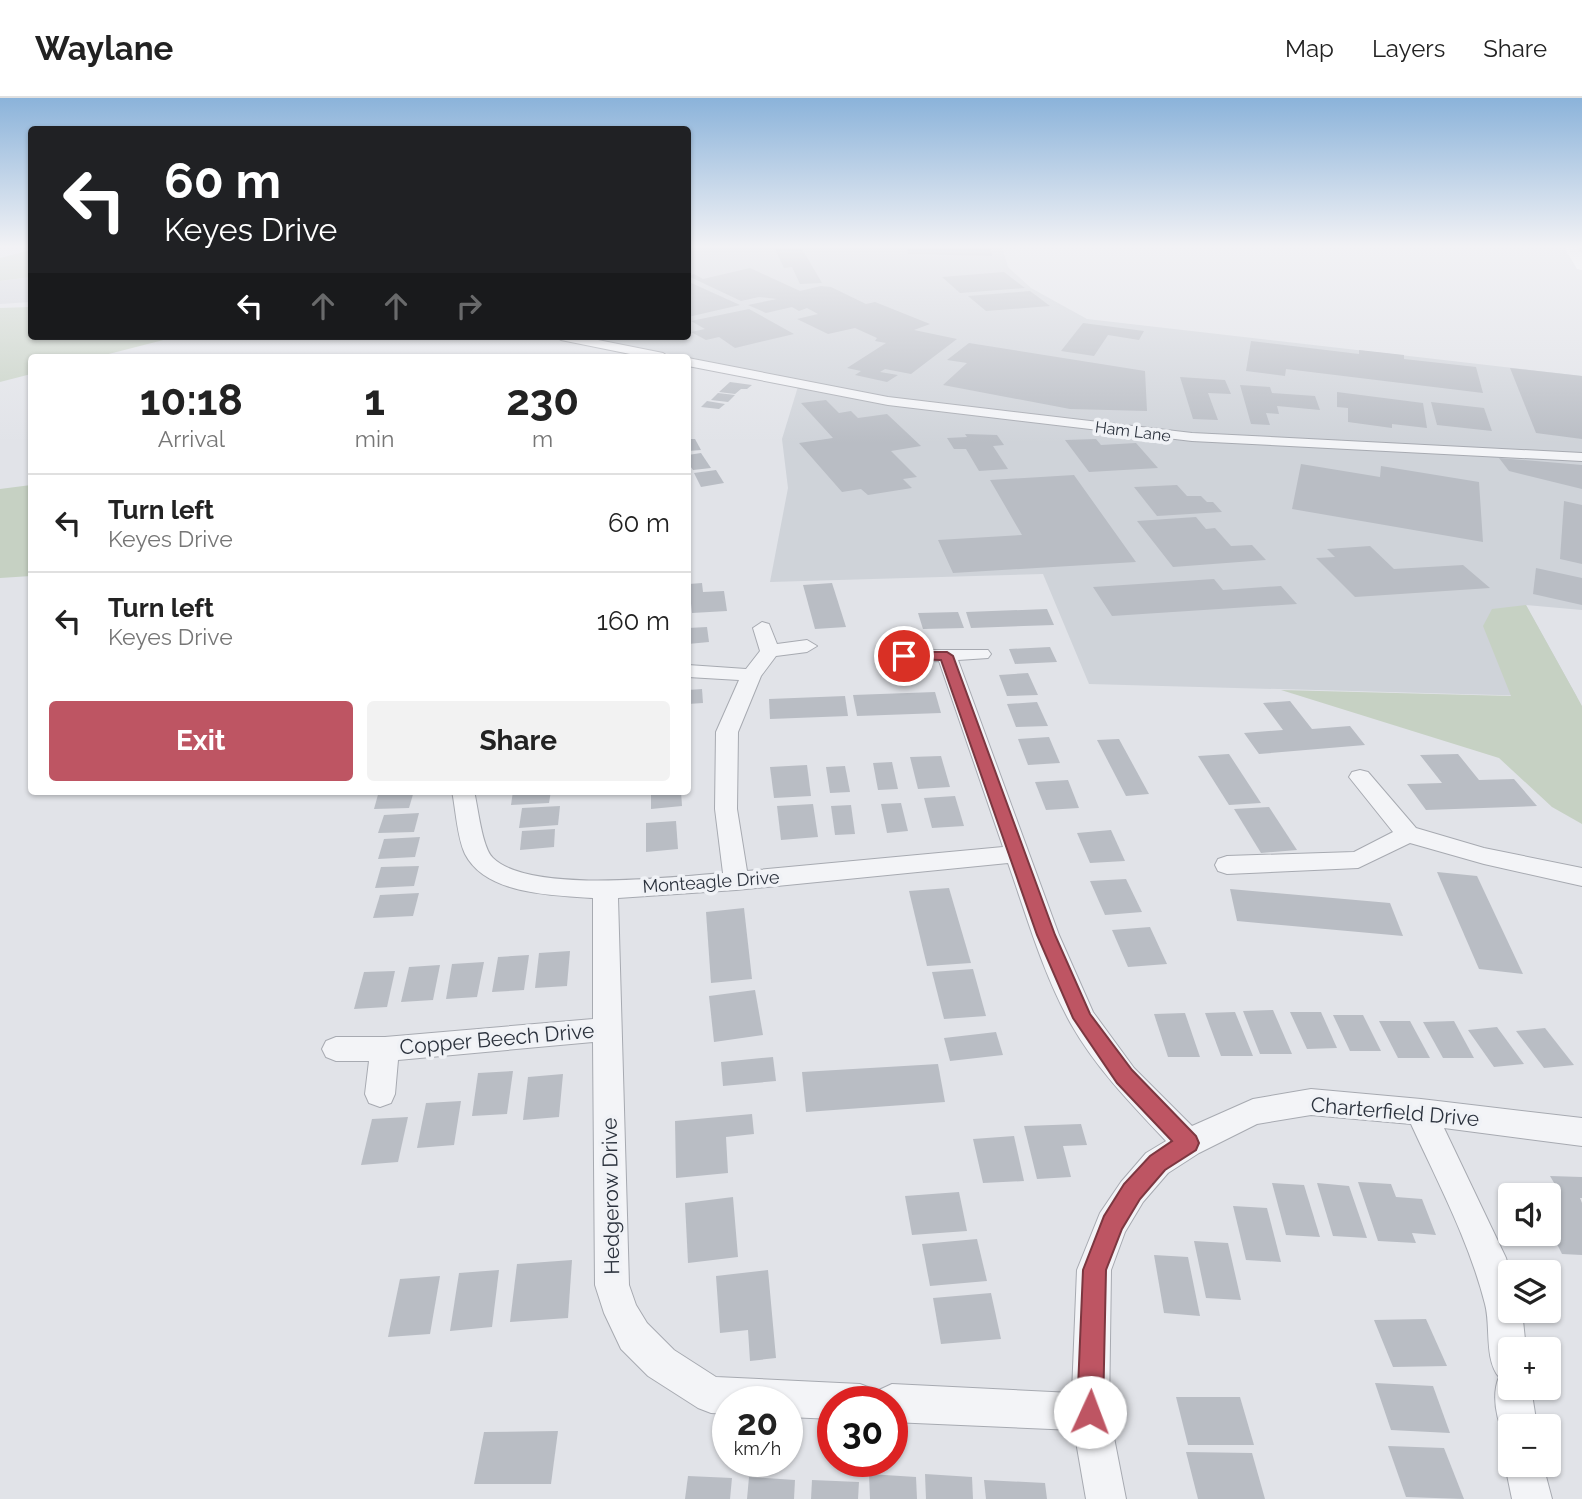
<!DOCTYPE html>
<meta charset="utf-8">
<style>
body{margin:0;font-family:Raleway,sans-serif;background:#f2f2f2;color:#222;height:100vh;display:flex;flex-direction:column;font-size:26px;white-space:nowrap}
*{box-sizing:border-box;margin:0}
p{font-size:23px;color:#767676}
.icon{flex:none;width:38px;height:38px;fill:none;stroke:currentColor;stroke-width:2;stroke-linecap:round;stroke-linejoin:round}
.map{position:relative;flex:1;overflow:hidden}
.sheet{position:absolute;left:28px;top:256px;width:663px;height:441px;display:flex;flex-direction:column;background:#fff;border-radius:7px;box-shadow:0 2px 5px #0004}
.sheet>*{flex:none}
.banner{position:absolute;left:28px;top:28px;width:663px;height:214px;border-radius:7px;box-shadow:0 2px 5px #0004;background:#202124;color:#fff;overflow:hidden}
.controls{position:absolute;left:1498px;top:1085px;display:grid;gap:14px}
.controls a{display:grid;place-items:center;width:63px;height:63px;border-radius:7px;background:#fff;box-shadow:0 2px 5px #0004;font-size:35px}
.speed{position:absolute;left:712px;top:1288px;display:flex;gap:14px;font-size:35px;font-weight:700;text-align:center}
.speed>*{display:grid;place-content:center;width:91px;height:91px;border-radius:50%;background:#fff;box-shadow:0 2px 5px #0004;line-height:1}
.speed small{font-size:18px;font-weight:400}
.speed .limit{border:10px solid #d22;background:#fff;color:#111}
.pin{position:absolute;display:grid;place-items:center;width:60px;height:60px;color:#fff;margin:-30px;border:4px solid #fff;border-radius:50%;box-shadow:0 2px 7px #0007}
.me{position:absolute;width:77px;margin:-38px;rotate:2deg;stroke-linejoin:round;filter:drop-shadow(0 0 5px #0008)}
.turn{display:flex;align-items:center;gap:24px;height:147px;padding:0 21px;font-size:32px}
.turn .icon{width:91px;height:91px;stroke-width:2.5}
.turn b{display:block;font-size:49px;line-height:60px}
.lanes{display:flex;align-items:center;height:66px;padding:0 21px;background:#0003;justify-content:center;gap:35px;direction:ltr}
.lanes .off{opacity:.35}
.eta{display:flex;justify-content:space-evenly;align-items:center;height:119px;text-align:center}
.eta b{font-size:42px;font-weight:700;line-height:49px}
.cta{display:flex;gap:14px;margin-top:auto;padding:14px 21px}
.cta a{flex:1;height:80px;border-radius:7px;background:#be5563;color:#fff;font-size:28px;font-weight:700;line-height:80px;text-align:center}
.cta a+a{background:#f2f2f2;color:#222}
ul{padding:0;list-style:none}
li{display:flex;align-items:center;gap:21px;height:98px;padding:0 21px;border-top:2px solid #e0e0e0}
li div{flex:1}
li b{display:block;font-size:26px}
li em{font-style:normal}
header{display:flex;align-items:center;gap:42px;box-sizing:border-box;height:98px;padding:0 35px;background:#fff;border-bottom:2px solid #e0e0e0}
header strong{font-size:33px}
nav{display:flex;gap:38px;margin-inline-start:auto;font-size:24px}
.map>svg:first-child{display:block}
.built{fill:#cfd3d9}
.green{fill:#c6d1c3}
.building{fill:#b9bdc4}
.lines{fill:none;stroke-linecap:round;stroke-linejoin:round}
.minor-casing{stroke:#a7aab1;stroke-width:2}
.minor{fill:#f3f4f7;fill-rule:evenodd}
.secondary{fill:#fff;fill-rule:evenodd}
.route{fill:#be5563;stroke:#7c3740;stroke-width:2}
.labels{text-anchor:middle;stroke-width:7;stroke-linejoin:round;paint-order:stroke}
.far-street-label{font-size:16px;fill:#2b323d;stroke:#f0f2f6}
.street-label{font-size:18px;fill:#2b323d;stroke:#f0f2f6}
.near-street-label{font-size:21px;fill:#2b323d;stroke:#f0f2f6}
</style>
<header>
<strong>Waylane</strong>
<nav><a>Map</a><a>Layers</a><a>Share</a></nav>
</header>
<div class="map">
<svg width="1582" height="1401" viewBox="0 0 1582 1401">
<rect width="100%" height="100%" fill="#e1e3e8"/>
<g class="built">
<polygon points="688,149 1002,149 1008,169 1031,190 1087,221 1582,278 1582,512 1526,507 1577,599 1089,586 1043,476 770,484 788,390 782,341 800,282 580,238 688,238"/>
<polygon points="31,179 31,204 0,206 0,183"/>
</g>
<g class="green">
<polygon points="31,152 31,179 0,183 0,160"/>
<polygon points="31,209 32,238 179,238 97,259 32,259 31,276 0,284 0,210"/>
<polygon points="31,387 31,478 0,480 0,391"/>
<polygon points="1526,507 1582,608 1582,726 1552,709 1499,660 1281,592 1511,598 1483,528 1492,511"/>
</g>
<g class="building">
<polygon points="774,149 801,149 822,185 800,186 792,169 784,170"/>
<polygon points="907,149 990,149 992,158 908,156"/>
<polygon points="750,170 800,193 821,188 831,189 866,206 875,204 930,226 914,232 957,241 911,276 885,271 880,274 898,277 887,284 855,277 861,273 847,270 886,245 875,243 877,240 855,230 828,236 797,221 818,216 807,210 799,213 792,209 766,215 748,207 777,201 759,199 741,203 688,178 694,176 703,181"/>
<polygon points="1004,174 1025,190 960,195 942,179"/>
<polygon points="688,184 689,184 740,207 688,219"/>
<polygon points="1030,193 1050,208 986,213 968,198"/>
<polygon points="749,211 794,236 735,250 719,239 706,242 691,234 705,231 691,223"/>
<polygon points="1083,225 1144,233 1139,242 1108,237 1094,258 1061,253"/>
<polygon points="1251,243 1359,256 1359,252 1404,257 1404,261 1476,269 1483,295 1286,271 1285,278 1246,273"/>
<polygon points="969,245 1145,273 1147,313 1070,311 943,287 967,265 947,262"/>
<polygon points="1510,270 1582,278 1582,341 1536,335"/>
<polygon points="1180,279 1225,282 1231,296 1208,295 1218,322 1193,321"/>
<polygon points="730,284 752,287 747,291 741,291 735,296 719,294"/>
<polygon points="1240,287 1270,289 1272,295 1315,298 1320,312 1277,308 1279,316 1266,315 1270,327 1251,326"/>
<polygon points="1337,294 1423,305 1427,330 1392,326 1392,330 1348,324 1348,310 1337,309"/>
<polygon points="718,295 735,297 728,304 711,302"/>
<polygon points="826,302 839,315 851,313 858,320 887,316 921,348 891,353 917,379 903,381 912,390 868,397 861,391 842,394 799,345 833,340 801,305"/>
<polygon points="707,303 725,306 719,311 701,309"/>
<polygon points="1431,304 1484,310 1492,333 1437,327"/>
<polygon points="965,336 997,337 1004,347 993,348 1008,371 979,373 966,351 954,351 947,340 967,339"/>
<polygon points="688,341 695,341 701,352 688,353"/>
<polygon points="1096,341 1101,347 1136,345 1158,370 1089,374 1065,342"/>
<polygon points="701,355 711,370 693,372 688,365 688,357"/>
<polygon points="1499,360 1582,367 1582,391 1509,373"/>
<polygon points="1301,366 1380,379 1381,368 1479,384 1483,444 1292,411"/>
<polygon points="716,372 724,385 701,389 694,375"/>
<polygon points="1074,377 1136,464 953,475 938,442 1022,437 990,382"/>
<polygon points="1177,387 1187,398 1201,398 1207,404 1213,404 1222,414 1157,418 1134,389"/>
<polygon points="1564,403 1582,407 1582,466 1560,461"/>
<polygon points="1196,419 1206,431 1215,430 1231,448 1252,447 1266,462 1173,469 1137,423"/>
<polygon points="1370,448 1394,471 1463,467 1490,490 1355,499 1316,460 1335,459 1327,451"/>
<polygon points="1536,470 1582,480 1582,507 1533,496"/>
<polygon points="1214,481 1223,492 1281,488 1297,506 1112,518 1093,489"/>
<polygon points="702,485 703,494 724,493 727,513 692,515 689,486"/>
<polygon points="832,485 846,529 815,531 803,487"/>
<polygon points="1047,511 1054,527 971,530 966,514"/>
<polygon points="958,514 964,530 923,531 918,515"/>
<polygon points="707,529 709,544 688,546 688,530"/>
<polygon points="1050,549 1057,564 1015,566 1009,551"/>
<polygon points="1028,575 1038,597 1007,598 999,577"/>
<polygon points="702,591 703,605 688,606 688,592"/>
<polygon points="935,594 941,615 857,618 853,597"/>
<polygon points="845,598 848,618 770,621 769,601"/>
<polygon points="1290,603 1312,631 1350,628 1365,647 1259,656 1244,635 1283,632 1263,605"/>
<polygon points="1037,604 1048,628 1016,629 1007,606"/>
<polygon points="1049,639 1060,665 1028,667 1018,641"/>
<polygon points="1119,641 1149,696 1126,698 1097,642"/>
<polygon points="1229,656 1261,705 1229,707 1198,658"/>
<polygon points="1458,656 1479,682 1514,681 1537,708 1426,712 1407,686 1442,685 1420,657"/>
<polygon points="941,658 950,689 918,691 910,659"/>
<polygon points="892,664 898,691 878,692 873,665"/>
<polygon points="807,667 811,698 774,700 770,669"/>
<polygon points="845,668 850,694 830,695 826,669"/>
<polygon points="1068,682 1079,710 1046,712 1035,684"/>
<polygon points="379,693 414,693 409,710 374,711"/>
<polygon points="513,693 551,693 549,705 511,707"/>
<polygon points="651,693 681,693 682,708 651,711"/>
<polygon points="955,698 964,728 932,730 924,700"/>
<polygon points="901,705 908,733 887,735 881,706"/>
<polygon points="813,706 818,739 781,742 777,708"/>
<polygon points="851,707 855,736 835,737 831,708"/>
<polygon points="560,708 558,727 519,730 522,710"/>
<polygon points="1269,709 1297,752 1261,755 1234,711"/>
<polygon points="419,715 414,734 378,735 384,717"/>
<polygon points="676,723 678,751 646,754 646,725"/>
<polygon points="555,731 554,749 520,752 522,733"/>
<polygon points="1111,732 1125,763 1090,765 1077,735"/>
<polygon points="420,739 415,759 378,761 384,741"/>
<polygon points="419,768 414,788 375,790 381,769"/>
<polygon points="1437,774 1477,778 1523,876 1479,871"/>
<polygon points="1126,781 1142,814 1105,817 1090,783"/>
<polygon points="949,790 971,865 927,868 909,793"/>
<polygon points="1230,791 1390,805 1403,838 1237,823"/>
<polygon points="419,795 413,818 373,820 380,797"/>
<polygon points="744,810 752,881 711,885 706,814"/>
<polygon points="1150,829 1167,866 1128,869 1112,832"/>
<polygon points="570,853 567,888 535,890 539,855"/>
<polygon points="529,857 524,892 492,894 498,859"/>
<polygon points="484,864 477,899 446,901 452,866"/>
<polygon points="440,867 433,902 401,904 409,869"/>
<polygon points="973,871 986,918 944,921 932,874"/>
<polygon points="395,873 387,909 354,911 364,874"/>
<polygon points="755,892 763,937 714,944 709,898"/>
<polygon points="1273,912 1292,956 1260,956 1243,913"/>
<polygon points="1235,914 1253,958 1221,958 1205,915"/>
<polygon points="1290,914 1321,914 1337,950 1307,951"/>
<polygon points="1185,915 1200,959 1168,959 1154,916"/>
<polygon points="1333,917 1363,917 1381,953 1350,953"/>
<polygon points="1379,923 1410,923 1430,960 1398,960"/>
<polygon points="1454,923 1474,960 1443,960 1423,924"/>
<polygon points="1497,929 1524,966 1494,969 1468,932"/>
<polygon points="1545,930 1574,967 1544,970 1516,933"/>
<polygon points="996,934 1003,957 950,963 944,940"/>
<polygon points="773,959 776,983 723,988 721,964"/>
<polygon points="938,966 945,1004 806,1014 802,974"/>
<polygon points="513,973 507,1016 472,1018 478,975"/>
<polygon points="563,976 559,1019 523,1022 528,979"/>
<polygon points="461,1003 454,1047 417,1050 426,1005"/>
<polygon points="752,1016 754,1036 726,1039 728,1075 676,1080 675,1023"/>
<polygon points="408,1019 398,1064 361,1067 372,1021"/>
<polygon points="1081,1026 1087,1047 1063,1048 1071,1079 1037,1081 1024,1028"/>
<polygon points="1014,1038 1024,1083 983,1085 973,1041"/>
<polygon points="1550,1078 1582,1079 1582,1100 1580,1100 1582,1105 1582,1157 1562,1156 1549,1130 1549,1097 1532,1097 1531,1094 1560,1095"/>
<polygon points="1358,1084 1391,1086 1396,1099 1422,1101 1436,1137 1412,1135 1416,1145 1378,1143"/>
<polygon points="1272,1085 1304,1087 1320,1139 1286,1137"/>
<polygon points="1317,1085 1349,1088 1367,1140 1333,1138"/>
<polygon points="959,1094 967,1133 912,1137 905,1098"/>
<polygon points="733,1099 738,1159 688,1165 685,1105"/>
<polygon points="1233,1108 1267,1110 1281,1164 1246,1162"/>
<polygon points="977,1141 987,1183 930,1188 922,1146"/>
<polygon points="1194,1143 1228,1145 1241,1202 1206,1200"/>
<polygon points="1154,1157 1188,1159 1200,1218 1164,1215"/>
<polygon points="572,1162 568,1220 510,1224 517,1166"/>
<polygon points="499,1172 492,1229 450,1233 459,1175"/>
<polygon points="768,1172 776,1260 750,1263 748,1232 720,1235 716,1178"/>
<polygon points="440,1178 430,1236 388,1239 400,1181"/>
<polygon points="991,1195 1001,1241 941,1246 933,1200"/>
<polygon points="1426,1221 1447,1268 1393,1269 1374,1222"/>
<polygon points="1375,1285 1433,1288 1450,1335 1391,1332"/>
<polygon points="1176,1299 1240,1299 1254,1347 1188,1347"/>
<polygon points="558,1333 551,1386 474,1386 484,1334"/>
<polygon points="1388,1348 1444,1350 1464,1401 1406,1399"/>
<polygon points="1186,1354 1252,1355 1265,1401 1198,1401"/>
<polygon points="869,1376 916,1379 917,1401 870,1401"/>
<polygon points="925,1376 972,1379 973,1401 926,1401"/>
<polygon points="688,1378 732,1380 730,1401 685,1401"/>
<polygon points="749,1379 795,1382 794,1401 747,1401"/>
<polygon points="812,1382 859,1384 858,1401 811,1401"/>
<polygon points="984,1382 1045,1385 1047,1401 986,1401"/>
</g>
<g class="lines">
<g class="minor-casing">
<g id="minor">
<polygon points="555,238 578,238 663,255 669,259 645,259 561,242"/>
<polygon points="688,260 888,299 1192,335 1582,355 1582,363 1192,343 888,307 688,268"/>
<path d="M762,524L769,526L777,546L807,542L817,548L807,554L776,558L761,578L738,634L737,711L747,773L1003,749L939,563L904,564L894,558L904,552H988L991,556L988,560L958,562L1059,837L1093,914L1134,970L1192,1028L1253,1001L1311,991L1421,1001L1582,1020V1048L1444,1030L1506,1160L1510,1174V1213H1522L1526,1251H1510V1290H1531L1537,1328H1510V1344L1505,1341C1497,1322 1491,1298 1499,1279C1484,1261 1491,1228 1485,1206C1469,1143 1438,1085 1411,1026L1311,1017L1257,1026L1199,1055L1168,1075L1143,1104L1125,1134L1111,1172L1109,1314L1126,1401H1086L1074,1332L892,1324V1304H833V1321L788,1319V1304H728V1316L711,1315L698,1310L648,1278L621,1251L604,1215L595,1187L593,944L398,962L395,996L391,1005L380,1009L369,1005L365,996L369,963H336L326,959L322,951L326,943L336,939H385L593,921V800C553,797 486,797 465,756C457,739 456,713 452,693H474C478,709 482,750 493,760C530,796 672,779 723,775L715,711L716,634L739,582L688,579V567L746,571L760,553L753,530ZM1008,765C1027,819 1043,876 1071,926C1096,970 1131,1006 1166,1043L1146,1055L1121,1084L1100,1115L1077,1172L1072,1295L892,1286L879,1292L876,1298L873,1291L860,1286L716,1279L674,1252L647,1225L636,1207L629,1187L618,800L736,792Z"/>
<polygon points="1360,672 1368,674 1416,730 1484,750 1582,770 1582,788 1484,766 1410,745 1358,770 1227,776 1218,773 1215,767 1218,761 1227,758 1354,754 1393,734 1349,679 1352,674"/>
<polygon points="1510,1354 1510,1367 1543,1367 1552,1401 1512,1401 1505,1367"/>
</g>
</g>
<use href="#minor" class="minor"/>
<polygon class="secondary" points="1564,149 1577,149 1582,156 1582,172 1577,171"/>
</g>
<linearGradient id="sky" x2="0" y2="1"><stop stop-color="#8bb3da"/><stop offset="0.43" stop-color="#f2f2f5"/><stop offset="1" stop-color="#f2f2f5" stop-opacity="0"/></linearGradient>
<rect width="1582" height="345" fill="url(#sky)"/>
<polygon class="route" points="904,554 947,554 953,558 1055,837 1090,916 1132,972 1196,1038 1199,1045 1196,1052 1165,1072 1140,1101 1122,1131 1106,1172 1103,1314 1099,1323 1090,1327 1081,1323 1077,1314 1083,1172 1104,1118 1124,1086 1150,1058 1172,1043 1117,985 1073,920 1037,837 941,562 899,561 899,556"/>
<g class="labels">
<g class="far-street-label">
<text transform="translate(1133 333) rotate(7)" y="6">Ham Lane</text>
</g>
<g class="street-label">
<text transform="translate(711 784) rotate(-4)" y="6">Monteagle Drive</text>
</g>
<g class="near-street-label">
<text transform="translate(497 941) rotate(-5)" y="7">Copper Beech Drive</text>
<text transform="translate(1395 1014) rotate(5)" y="7">Charterfield Drive</text>
<text transform="translate(611 1098) rotate(-91)" y="7">Hedgerow Drive</text>
</g>
</g>
</svg>
<div class="controls">
<a><svg class="icon" aria-label="sound" viewBox="0 0 24 24"><path d="M4 9h4l5-4v14l-5-4H4zM17 9q2 3 0 6"/></svg></a>
<a><svg class="icon" aria-label="layers" viewBox="0 0 24 24"><path d="M12 4l9 5-9 5-9-5zM3 14l9 5 9-5"/></svg></a>
<a>+</a>
<a>−</a>
</div>
<div class="speed"><div>20<small>km/h</small></div><div class="limit">30</div></div>
<div class="pin" style="left:904px;top:558px;background:#d93025"><svg class="icon" aria-label="arrive" viewBox="0 0 24 24"><path d="M6 21V4h12l-3 4 3 4H6"/></svg></div>
<svg class="me" style="left:1090px;top:1314px" viewBox="-20 -20 40 40"><circle r="19" fill="#fff"/><path d="M0-13L10 11 0 6-10 11z" fill="#be5563"/></svg>
<div class="banner">
<div class="turn"><svg class="icon" aria-label="left" viewBox="0 0 24 24"><path d="M17 20v-9H6M10 6l-5 5 5 5"/></svg><div><b>60 m</b>Keyes Drive</div></div>
<div class="lanes"><svg class="icon" aria-label="left" viewBox="0 0 24 24"><path d="M17 20v-9H6M10 6l-5 5 5 5"/></svg><svg class="icon off" aria-label="ahead" viewBox="0 0 24 24"><path d="M12 20V5M6 11l6-6 6 6"/></svg><svg class="icon off" aria-label="ahead" viewBox="0 0 24 24"><path d="M12 20V5M6 11l6-6 6 6"/></svg><svg class="icon off" aria-label="right" viewBox="0 0 24 24"><path d="M7 20v-9h11M14 6l5 5-5 5"/></svg></div>
</div>
<section class="sheet">
<div class="eta">
<div><b>10:18</b><p>Arrival</p></div>
<div><b>1</b><p>min</p></div>
<div><b>230</b><p>m</p></div>
</div>
<ul>
<li><svg class="icon" aria-label="left" viewBox="0 0 24 24"><path d="M17 20v-9H6M10 6l-5 5 5 5"/></svg><div><b>Turn left</b><p>Keyes Drive</p></div><em>60 m</em></li>
<li><svg class="icon" aria-label="left" viewBox="0 0 24 24"><path d="M17 20v-9H6M10 6l-5 5 5 5"/></svg><div><b>Turn left</b><p>Keyes Drive</p></div><em>160 m</em></li>
</ul>
<div class="cta"><a>Exit</a><a>Share</a></div>
</section>
</div>
